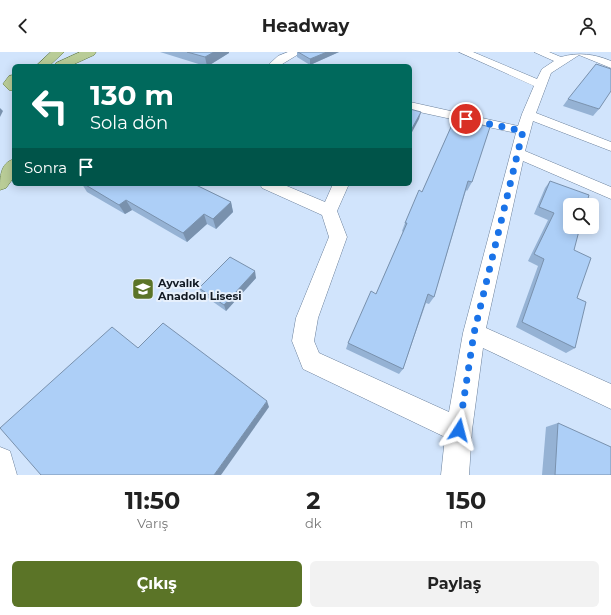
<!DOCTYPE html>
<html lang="tr">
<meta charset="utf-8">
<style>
body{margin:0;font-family:Montserrat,sans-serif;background:#f2f2f2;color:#222;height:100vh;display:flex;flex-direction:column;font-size:15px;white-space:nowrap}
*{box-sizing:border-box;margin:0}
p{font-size:13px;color:#767676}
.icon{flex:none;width:22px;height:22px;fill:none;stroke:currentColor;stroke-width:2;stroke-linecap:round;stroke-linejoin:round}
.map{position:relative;height:423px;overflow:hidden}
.sheet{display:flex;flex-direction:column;background:#fff;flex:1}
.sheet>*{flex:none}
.guide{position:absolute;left:12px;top:12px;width:400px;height:122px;border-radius:6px;box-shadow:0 2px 10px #0003;background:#00695c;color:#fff;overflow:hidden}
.controls{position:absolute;left:563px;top:146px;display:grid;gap:8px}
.controls a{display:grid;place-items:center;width:36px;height:36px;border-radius:6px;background:#fff;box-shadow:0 2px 10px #0003;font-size:20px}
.pin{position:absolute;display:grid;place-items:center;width:34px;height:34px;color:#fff;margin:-17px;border:2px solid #fff;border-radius:50%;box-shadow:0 1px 4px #0007}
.me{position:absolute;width:44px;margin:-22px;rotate:9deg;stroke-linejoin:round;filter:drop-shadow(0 0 3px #0008)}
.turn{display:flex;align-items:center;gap:14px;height:84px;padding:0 12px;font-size:18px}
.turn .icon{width:52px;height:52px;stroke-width:2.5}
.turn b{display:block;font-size:28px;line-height:34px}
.then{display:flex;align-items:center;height:38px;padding:0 12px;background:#0003;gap:8px;font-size:15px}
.eta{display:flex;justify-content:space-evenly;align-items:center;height:68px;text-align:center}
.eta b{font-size:24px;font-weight:700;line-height:28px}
.action{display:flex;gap:8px;margin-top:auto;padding:8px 12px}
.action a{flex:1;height:46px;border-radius:6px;background:#5b7427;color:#fff;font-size:16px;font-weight:700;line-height:46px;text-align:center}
.action a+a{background:#f2f2f2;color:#222}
header{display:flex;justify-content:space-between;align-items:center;height:52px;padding:0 12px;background:#fff;font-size:18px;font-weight:700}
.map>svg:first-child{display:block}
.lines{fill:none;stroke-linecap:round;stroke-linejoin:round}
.street-casing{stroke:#6b809b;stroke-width:1}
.primary-casing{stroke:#607841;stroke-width:1}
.street{fill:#fff;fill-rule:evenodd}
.primary{fill:#b9cc97;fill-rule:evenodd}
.wall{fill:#95b2d4}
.shaded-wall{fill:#7991ad}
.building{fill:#adcff7;stroke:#7991ad}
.route{stroke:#1a73e8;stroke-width:7;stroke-dasharray:0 12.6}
.labels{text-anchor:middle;stroke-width:4;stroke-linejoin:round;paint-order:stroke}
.poi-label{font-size:11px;font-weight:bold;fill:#121a24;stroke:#e7f0fc;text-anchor:start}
</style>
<header><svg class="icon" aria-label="back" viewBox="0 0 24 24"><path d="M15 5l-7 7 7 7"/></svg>Headway<svg class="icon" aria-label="person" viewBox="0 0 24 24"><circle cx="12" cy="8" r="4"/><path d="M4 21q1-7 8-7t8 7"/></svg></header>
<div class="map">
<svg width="611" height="423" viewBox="0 0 611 423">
<rect width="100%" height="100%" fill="#d1e4fc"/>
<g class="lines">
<g class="street-casing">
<g id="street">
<polygon points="288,0 302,0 279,14 267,14 278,4"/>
<path d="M459,0H473L537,27L542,17L554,9L534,0H549L561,5C578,0 595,2 611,9V16L579,3L551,21L536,61L611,90V99L533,69L525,99L611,135V147L523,109L486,276L611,332V357L483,296L472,378L469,423H441L445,385L303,317L292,289L296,266L329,185L322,163L262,136L260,132H282L325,150L333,132H349L337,159L347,185L318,266L314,289L319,301L449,360L463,281L516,81L410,58V50L518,74L522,62L534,34Z"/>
<polygon points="0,395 10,399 17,423 0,423"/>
</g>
</g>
<g class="primary-casing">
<g id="primary">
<polygon points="51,0 64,0 49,14 36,14"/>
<polygon points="80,0 96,0 94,3 70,14 54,14 56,11"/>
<polygon points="14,23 14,39 9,38 3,32 9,24"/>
<path d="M14,107V125L6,136L0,138C0,125 0,111 14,107Z"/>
</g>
</g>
<use href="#street" class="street"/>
<use href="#primary" class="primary"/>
</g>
<g class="wall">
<polygon points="160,0 229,0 229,1 208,14 205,14"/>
<polygon points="297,0 339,0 310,13 297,5"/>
<polygon points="568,47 599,57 593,64 563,54"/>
<polygon points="455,66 472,130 467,139 466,138 434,245 429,252 426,251 403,317 399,322 346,297 348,291 376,242 403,180 402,179 405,171 422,140"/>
<polygon points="550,129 574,198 577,246 575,296 566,301 516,275 538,214 528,209 548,168 534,162 545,136"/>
<polygon points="82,132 194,132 231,150 233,160 216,177 207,172 187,190 132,158 125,162 87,140"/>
<polygon points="256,226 226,259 202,242 199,236"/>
<polygon points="558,371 611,423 542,423 546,375"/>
</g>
<g class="shaded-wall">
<polygon points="214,0 229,0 229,1 208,14 207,14 205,5"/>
<polygon points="327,0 339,0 310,13 310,7"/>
<polygon points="0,56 3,59 0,65"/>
<polygon points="421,60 419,67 410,84 410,80"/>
<polygon points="126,148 132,158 125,162 119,153"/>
<polygon points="231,150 233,160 216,177 213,167"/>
<polygon points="204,162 207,172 187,190 183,181"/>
<polygon points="255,219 256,226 226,259 224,253"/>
<polygon points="267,349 269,355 221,423 214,423"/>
</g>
<g class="building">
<polygon points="187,0 214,0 205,5"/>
<polygon points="298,0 327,0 310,7"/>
<polygon points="596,12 611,17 611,39 599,57 568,47"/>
<polygon points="410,57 421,60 410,80"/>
<polygon points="455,66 490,75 472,130 468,129 434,245 428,242 403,317 348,291 371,239 376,242 407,171 405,171 419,138 422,140"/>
<polygon points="550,129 589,143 586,153 570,153 570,175 580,175 574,198 591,206 577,246 586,250 575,296 522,270 544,207 534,202 554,161 539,155"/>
<polygon points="84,132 194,132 231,150 213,167 204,162 183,181 126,148 119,153"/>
<polygon points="230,205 255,219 224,253 199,236"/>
<polygon points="163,271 267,349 214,423 41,423 0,376 112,275 138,296"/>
<polygon points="558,371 611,395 611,423 555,423"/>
</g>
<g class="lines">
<polyline class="route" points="459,378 474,281 523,79 466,67"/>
</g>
<defs>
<g id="school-square" transform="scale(1.15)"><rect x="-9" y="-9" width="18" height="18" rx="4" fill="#5b7427" stroke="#e7f0fc"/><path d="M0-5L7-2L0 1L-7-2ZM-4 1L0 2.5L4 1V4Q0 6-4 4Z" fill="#fff"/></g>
</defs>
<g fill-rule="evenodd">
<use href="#school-square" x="143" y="237"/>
</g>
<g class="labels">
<g class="poi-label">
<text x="158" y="235">Ayvalık<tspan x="158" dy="13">Anadolu Lisesi</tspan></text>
</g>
</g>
</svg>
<div class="controls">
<a><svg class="icon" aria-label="search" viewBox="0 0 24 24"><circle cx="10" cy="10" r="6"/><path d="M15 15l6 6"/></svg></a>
</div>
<div class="pin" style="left:466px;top:67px;background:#d93025"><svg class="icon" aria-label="arrive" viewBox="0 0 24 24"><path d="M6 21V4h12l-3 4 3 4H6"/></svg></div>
<svg class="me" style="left:459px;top:378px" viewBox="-20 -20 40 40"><path d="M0-17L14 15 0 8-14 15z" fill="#1a73e8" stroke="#fff" stroke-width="4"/></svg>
<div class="guide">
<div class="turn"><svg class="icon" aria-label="left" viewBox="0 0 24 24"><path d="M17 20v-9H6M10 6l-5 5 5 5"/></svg><div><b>130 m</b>Sola dön</div></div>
<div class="then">Sonra<svg class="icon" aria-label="arrive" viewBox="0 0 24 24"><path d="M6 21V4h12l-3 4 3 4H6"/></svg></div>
</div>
</div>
<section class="sheet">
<div class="eta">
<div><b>11:50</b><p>Varış</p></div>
<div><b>2</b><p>dk</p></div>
<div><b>150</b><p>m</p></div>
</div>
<div class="action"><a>Çıkış</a><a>Paylaş</a></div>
</section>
